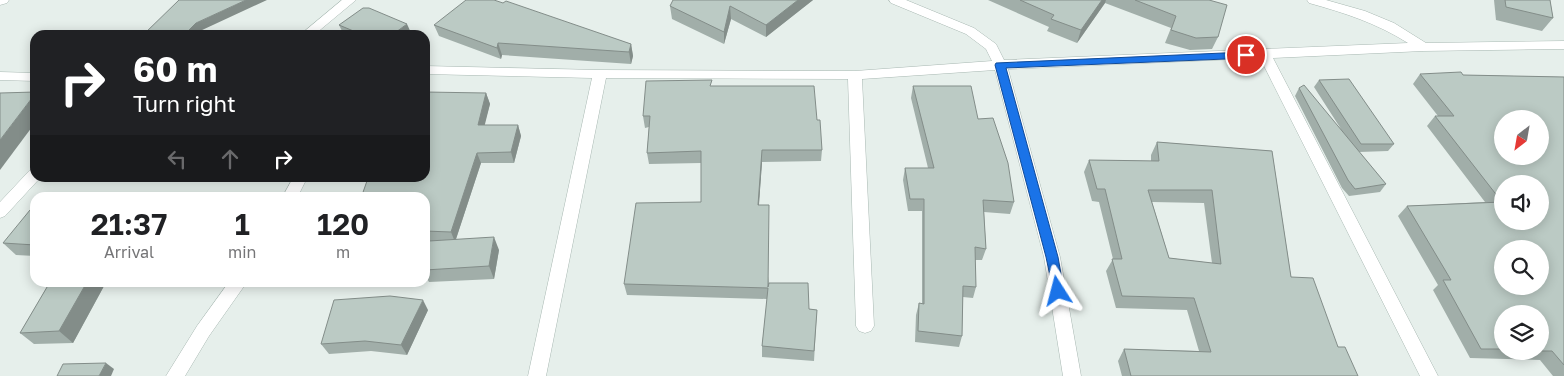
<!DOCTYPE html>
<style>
body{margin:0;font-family:"Golos Text",sans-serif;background:#f2f2f2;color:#202124;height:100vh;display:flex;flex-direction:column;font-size:19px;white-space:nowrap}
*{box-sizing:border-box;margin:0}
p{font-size:16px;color:#757577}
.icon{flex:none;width:28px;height:28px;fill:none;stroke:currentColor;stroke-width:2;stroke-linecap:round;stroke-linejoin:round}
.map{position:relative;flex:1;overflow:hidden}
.sheet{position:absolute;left:30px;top:192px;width:400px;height:95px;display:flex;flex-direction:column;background:#fff;border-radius:15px;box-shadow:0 2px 12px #0003}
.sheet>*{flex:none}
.top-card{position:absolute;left:30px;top:30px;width:400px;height:152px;border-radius:15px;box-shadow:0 2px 12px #0003;background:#202124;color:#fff;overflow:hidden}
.needle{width:32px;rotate:211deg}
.fabs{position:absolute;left:1494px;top:110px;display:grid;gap:10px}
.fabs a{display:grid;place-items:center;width:55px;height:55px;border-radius:50%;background:#fff;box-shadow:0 2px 12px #0003;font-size:25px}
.pin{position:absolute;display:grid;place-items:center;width:42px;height:42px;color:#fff;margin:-21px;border:2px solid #fff;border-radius:50%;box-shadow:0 1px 5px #0007}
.me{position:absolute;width:55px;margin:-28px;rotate:351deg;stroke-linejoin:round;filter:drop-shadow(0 0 4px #0008)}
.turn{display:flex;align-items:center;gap:18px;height:105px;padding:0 20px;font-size:22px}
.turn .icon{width:65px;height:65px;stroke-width:2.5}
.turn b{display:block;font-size:35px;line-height:42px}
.lanes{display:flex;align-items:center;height:48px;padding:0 20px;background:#0003;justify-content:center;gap:25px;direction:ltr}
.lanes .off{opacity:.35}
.eta{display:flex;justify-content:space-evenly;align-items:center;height:85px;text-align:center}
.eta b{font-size:30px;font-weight:600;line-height:35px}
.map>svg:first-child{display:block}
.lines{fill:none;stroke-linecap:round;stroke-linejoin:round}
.street-casing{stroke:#a8b8b2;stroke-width:1}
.street{fill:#fff;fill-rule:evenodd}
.wall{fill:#a1aea9;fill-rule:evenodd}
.shaded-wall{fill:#838d89}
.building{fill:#bbcac4;stroke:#838d89;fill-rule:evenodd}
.route{fill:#1a73e8;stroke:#114b97}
</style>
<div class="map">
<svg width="1564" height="376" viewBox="0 0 1564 376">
<rect width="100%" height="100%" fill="#e6efeb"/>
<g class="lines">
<g class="street-casing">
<g id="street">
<polygon points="0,0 9,0 7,3 0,5"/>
<polygon points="342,0 356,0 314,35 300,35"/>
<path d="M889,0H906L974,28L996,44L1004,60L1408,43C1376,23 1345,13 1309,3L1307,0H1326L1365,11L1394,23L1426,43L1564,41V49L1423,51L1273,58L1438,376H1420L1260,58L1008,69L1060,257L1081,376H1063L1044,257L995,70L862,79L874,326L871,331L865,333L859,331L856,326L848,79L606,78L546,376H528L592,78L425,74V66L600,70L855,71L992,61L986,49L966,34L891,3Z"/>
<polygon points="0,72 35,73 35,81 0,80"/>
<polygon points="35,168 35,178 40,178 5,216 0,218 0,202 30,170"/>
<polygon points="293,178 307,178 297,198 282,198"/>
<polygon points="229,282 247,282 209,336 185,376 166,376 197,326"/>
</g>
</g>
<use href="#street" class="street"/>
</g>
<g class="wall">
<polygon points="813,0 766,37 731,19 724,44 672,19 670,6"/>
<polygon points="988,0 1209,0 1218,37 1212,49 1190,50 1165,43 1171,28 1105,3 1077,43 1047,31 1049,27"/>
<polygon points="1494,0 1550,0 1553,18 1542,31 1496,20"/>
<polygon points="503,3 631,44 633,56 631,64 502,55 501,59 439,36 434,25"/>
<polygon points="339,25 412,35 344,35"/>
<path d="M1420,74L1564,77V376H1553L1540,360L1470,358L1433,290L1438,285L1398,216L1407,206L1485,202L1427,126L1435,116H1438L1413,84ZM1502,314H1540V351H1502Z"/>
<polygon points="1319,80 1394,144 1388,151 1359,152 1386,184 1380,192 1349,196 1342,188 1295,96 1299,88 1341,129 1314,87"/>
<polygon points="712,86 817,120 822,150 821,161 762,162 759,205 769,284 809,309 817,310 814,361 762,357 762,346 767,299 627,295 624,284 701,202 701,163 649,164 647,153 649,127 645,128 643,116"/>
<polygon points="913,86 978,119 1014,202 1010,214 984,212 986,249 982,260 975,260 976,287 973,298 963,297 962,336 959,347 915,342 916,315 919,303 922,304 922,211 908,211 903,180 905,168 928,168 911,98"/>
<polygon points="486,93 490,104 484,125 518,125 521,136 514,163 481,163 456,239 499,250 494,279 429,282 425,275 425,258 429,241 425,241 425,198"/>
<path d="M1157,142L1272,151L1291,277L1358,376H1122L1118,361L1124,349L1199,351L1187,310L1116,308L1106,271L1113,259L1099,202L1092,201L1084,172L1089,160L1151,161V155ZM1152,202L1204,203L1212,263L1169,258Z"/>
<polygon points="35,210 35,256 16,255 3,243"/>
<polygon points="50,282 202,282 104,286 73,343 34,344 20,333"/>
<polygon points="428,310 407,355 371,351 329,354 321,344"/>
</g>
<g class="shaded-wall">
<polygon points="246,0 267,0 200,31 196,35 184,35 196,23"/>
<polygon points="798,0 813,0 766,37 766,25"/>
<polygon points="1102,0 1106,0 1105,3 1077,43 1081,30"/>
<polygon points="730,6 731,19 724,44 724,32"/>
<polygon points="407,24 412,35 392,35"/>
<polygon points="498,43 502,55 501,59 497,48"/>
<polygon points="631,44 633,56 631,64 629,52"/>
<polygon points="486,93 490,104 482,136 478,125"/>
<polygon points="35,94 35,123 0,170 0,140"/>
<polygon points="518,125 521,136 514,163 511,152"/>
<polygon points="762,150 762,162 758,216 758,205"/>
<polygon points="477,153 481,163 455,242 451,232"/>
<polygon points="494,237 499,250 494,279 489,266"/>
<polygon points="87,282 101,282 104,286 73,343 59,331"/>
<polygon points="423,300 428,310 407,355 401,345"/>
<polygon points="106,363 114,369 111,376 99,376"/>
</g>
<g class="building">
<polygon points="179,0 246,0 196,23 184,35 143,35"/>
<polygon points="466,0 494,0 503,3 506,1 631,44 629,52 498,43 497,48 434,25"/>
<polygon points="673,0 798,0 766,25 730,6 724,32 670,6"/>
<polygon points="1020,0 1102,0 1081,30 1051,19 1054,15"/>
<polygon points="1135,0 1209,0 1227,5 1218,37 1196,38 1171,30 1176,16"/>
<polygon points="1505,0 1550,0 1553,18 1506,7"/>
<polygon points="363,8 369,8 407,24 392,35 363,35 339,25"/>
<path d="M1461,72L1463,75L1564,77V365L1552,351H1540V314H1502V349H1481L1443,280H1451L1407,206L1502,202L1435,116H1454L1420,74ZM1502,119H1540V156H1502ZM1502,184H1540V221H1502ZM1502,249H1540V286H1502Z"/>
<polygon points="1349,79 1394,144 1361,144 1319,80"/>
<polygon points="712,80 710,86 814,86 817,120 820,120 822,150 762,150 758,205 769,205 768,287 769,283 808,283 809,309 817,310 814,351 762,346 768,288 624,284 636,203 701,202 701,151 647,153 650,116 643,116 646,81"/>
<polygon points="1304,85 1386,184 1355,189 1348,180 1299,88"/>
<polygon points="913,86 971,86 978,119 993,118 1008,163 1014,202 983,200 986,249 975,247 976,287 963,286 962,336 918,331 919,303 924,304 924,199 910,199 905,168 934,168"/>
<polygon points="35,92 35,94 0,140 0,93"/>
<polygon points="425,92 486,93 478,125 518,125 511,152 477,153 451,232 425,231 425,198 361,198 368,178 425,178"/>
<path d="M1157,142L1272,151L1291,277L1313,278L1338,347H1345L1358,376H1131L1124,349L1211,352L1194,298L1122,296L1112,259H1122L1105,189H1097L1089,160L1159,161ZM1148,190H1212L1221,264L1169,258Z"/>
<polygon points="30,210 35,210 35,245 3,243"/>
<polygon points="494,237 489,266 425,270 425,258 429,241"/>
<polygon points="50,282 87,282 59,331 20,333"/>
<polygon points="390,296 423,300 401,345 365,341 321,344 334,300"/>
<polygon points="106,363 99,376 57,376 63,364"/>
</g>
<polygon class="route" points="1246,52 1250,53 1250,58 1006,68 1058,257 1064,291 1062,295 1058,296 1054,295 1046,257 995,65 996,63"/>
</svg>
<div class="fabs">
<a><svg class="needle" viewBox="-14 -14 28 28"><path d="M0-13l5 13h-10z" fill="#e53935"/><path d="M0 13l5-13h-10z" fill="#757577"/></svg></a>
<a><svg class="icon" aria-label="sound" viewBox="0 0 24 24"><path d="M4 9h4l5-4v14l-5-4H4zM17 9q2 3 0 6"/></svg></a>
<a><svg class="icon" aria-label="search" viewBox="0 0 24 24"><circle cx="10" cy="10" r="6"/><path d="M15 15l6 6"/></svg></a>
<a><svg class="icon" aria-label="layers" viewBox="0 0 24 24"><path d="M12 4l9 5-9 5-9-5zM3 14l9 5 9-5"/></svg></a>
</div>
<div class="pin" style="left:1246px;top:55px;background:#d93025"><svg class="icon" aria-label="arrive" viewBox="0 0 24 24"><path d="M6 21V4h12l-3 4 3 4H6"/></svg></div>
<svg class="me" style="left:1058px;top:291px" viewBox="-20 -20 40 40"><path d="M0-17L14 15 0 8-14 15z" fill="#1a73e8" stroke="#fff" stroke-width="4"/></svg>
<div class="top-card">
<div class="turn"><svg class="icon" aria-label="right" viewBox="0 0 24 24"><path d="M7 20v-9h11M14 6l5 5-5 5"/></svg><div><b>60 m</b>Turn right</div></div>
<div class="lanes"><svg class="icon off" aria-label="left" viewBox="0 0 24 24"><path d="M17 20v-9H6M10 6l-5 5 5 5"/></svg><svg class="icon off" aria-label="ahead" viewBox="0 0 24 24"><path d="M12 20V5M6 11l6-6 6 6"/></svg><svg class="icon" aria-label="right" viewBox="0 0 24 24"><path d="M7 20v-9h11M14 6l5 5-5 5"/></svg></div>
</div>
<section class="sheet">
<div class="eta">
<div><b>21:37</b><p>Arrival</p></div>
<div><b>1</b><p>min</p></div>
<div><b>120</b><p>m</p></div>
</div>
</section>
</div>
